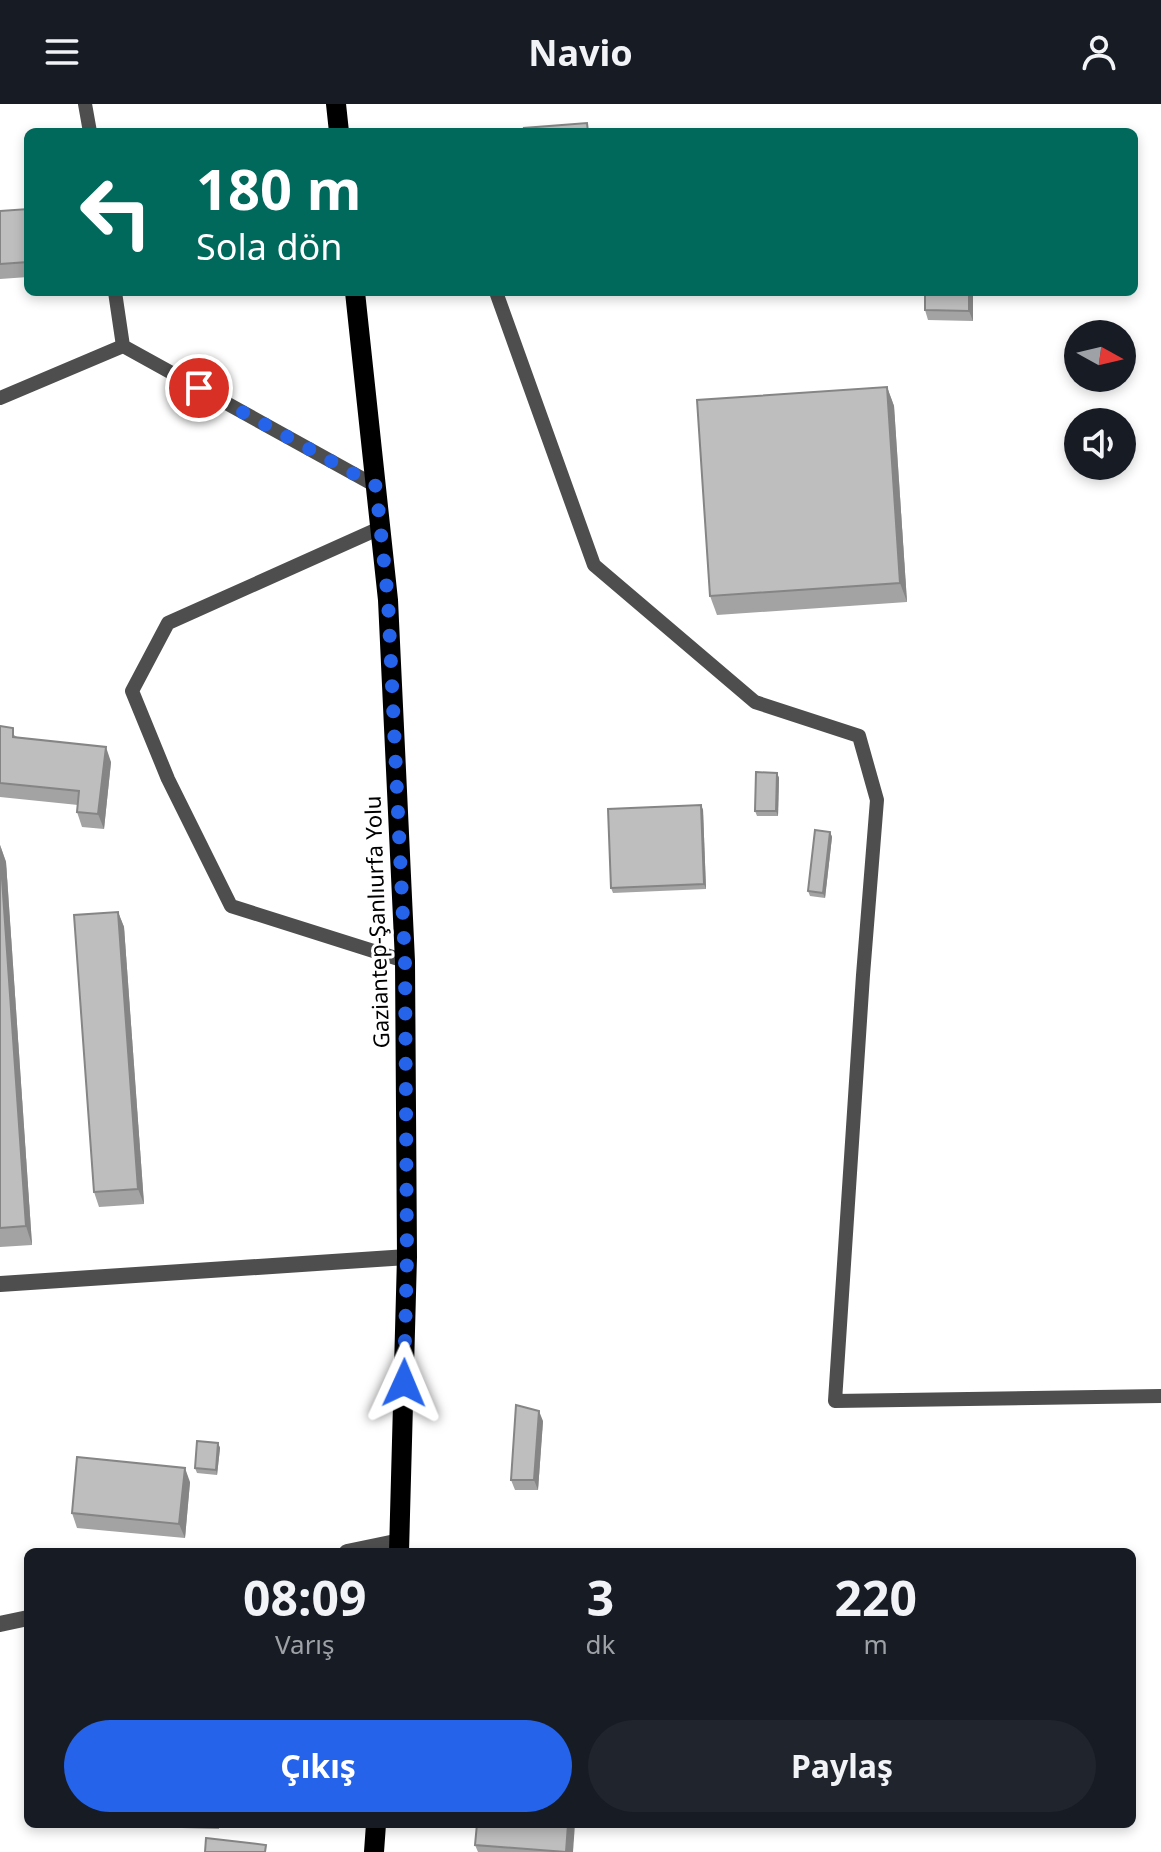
<!DOCTYPE html>
<html lang="tr">
<meta charset="utf-8">
<style>
body{margin:0;font-family:"Noto Sans",sans-serif;background:#20242c;color:#f1f3f6;height:100vh;display:flex;flex-direction:column;font-size:30px;white-space:nowrap}
*{box-sizing:border-box;margin:0}
p{font-size:26px;color:#9ea1a6}
.icon{flex:none;width:44px;height:44px;fill:none;stroke:currentColor;stroke-width:2;stroke-linecap:round;stroke-linejoin:round}
.map{position:relative;flex:1;overflow:hidden}
.side{position:absolute;left:24px;top:1444px;width:1112px;height:280px;display:flex;flex-direction:column;background:#171b24;border-radius:12px;box-shadow:0 4px 12px #0003}
.side>*{flex:none}
.top-card{position:absolute;left:24px;top:24px;width:1114px;height:168px;border-radius:12px;box-shadow:0 4px 12px #0003;background:#00695c;color:#fff;overflow:hidden}
.needle{width:52px;rotate:98deg}
.tools{position:absolute;left:1064px;top:216px;display:grid;gap:16px}
.tools a{display:grid;place-items:center;width:72px;height:72px;border-radius:50%;background:#171b24;box-shadow:0 4px 12px #0003;font-size:40px}
.pin{position:absolute;display:grid;place-items:center;width:68px;height:68px;color:#fff;margin:-34px;border:4px solid #fff;border-radius:50%;box-shadow:0 2px 8px #0007}
.me{position:absolute;width:88px;margin:-44px;rotate:1deg;stroke-linejoin:round;filter:drop-shadow(0 0 6px #0008)}
.turn{display:flex;align-items:center;gap:28px;height:168px;padding:0 40px;font-size:36px}
.turn .icon{width:104px;height:104px;stroke-width:2.5}
.turn b{display:block;font-size:56px;line-height:68px}
.eta{display:flex;justify-content:space-evenly;align-items:center;height:136px;text-align:center}
.eta b{font-size:48px;font-weight:700;line-height:56px}
.action{display:flex;gap:16px;margin-top:auto;padding:16px 40px}
.action a{flex:1;height:92px;border-radius:48px;background:#2563eb;color:#fff;font-size:32px;font-weight:700;line-height:92px;text-align:center}
.action a+a{background:#20242c;color:#f1f3f6}
header{display:flex;justify-content:space-between;align-items:center;height:104px;padding:0 40px;background:#171b24;font-size:36px;font-weight:700}
.map>svg:first-child{display:block}
.lines{fill:none;stroke-linecap:round;stroke-linejoin:round}
.lane{stroke:#4e4e4e;stroke-width:14}
.street{stroke:#4e4e4e;stroke-width:16}
.primary{stroke:#000;stroke-width:20}
.wall{fill:#a3a3a3}
.shaded-wall{fill:#858585}
.building{fill:#bebebe;stroke:#858585;stroke-width:2}
.route{stroke:#2563eb;stroke-width:14;stroke-dasharray:0 25.2}
.labels{text-anchor:middle;stroke-width:6;stroke-linejoin:round;paint-order:stroke}
.street-label{font-size:22px;fill:#000;stroke:#fff}
</style>
<header><svg class="icon" aria-label="menu" viewBox="0 0 24 24"><path d="M4 6h16M4 12h16M4 18h16"/></svg>Navio<svg class="icon" aria-label="person" viewBox="0 0 24 24"><circle cx="12" cy="8" r="4"/><path d="M4 21q1-7 8-7t8 7"/></svg></header>
<div class="map">
<svg width="1161" height="1748" viewBox="0 0 1161 1748">
<rect width="100%" height="100%" fill="#fff"/>
<g class="lines">
<g class="lane">
<polyline points="85,0 90,28"/>
<polyline points="115,188 123,242 376,382"/>
<polyline points="496,188 594,461 755,598 859,632 877,696 863,871 835,1297 1161,1292"/>
<polyline points="0,294 123,242"/>
<polyline points="380,424 168,519 132,587 168,675 231,802 405,857"/>
</g>
<g class="street">
<polyline points="0,1180 407,1153"/>
<polyline points="347,1448 400,1437"/>
<polyline points="0,1520 28,1514"/>
</g>
<g class="primary">
<polyline points="336,0 339,28"/>
<polyline points="355,188 388,496 405,857 407,1153 399,1448"/>
<polyline points="374,1748 376,1720"/>
</g>
</g>
<g class="wall">
<polygon points="28,105 28,173 0,175 0,107"/>
<polygon points="925,188 973,188 973,217 928,216 925,206"/>
<polygon points="887,283 894,302 907,498 717,511 710,492"/>
<polygon points="0,622 17,633 111,658 104,725 82,723 77,708 78,701 0,693"/>
<polygon points="777,669 779,674 778,712 757,712 755,707"/>
<polygon points="701,701 703,706 706,785 613,789 611,784"/>
<polygon points="830,728 832,733 825,794 810,792 808,787"/>
<polygon points="0,741 6,758 32,1141 0,1143"/>
<polygon points="118,808 124,823 144,1100 99,1103 94,1088"/>
<polygon points="543,1317 538,1386 515,1386 511,1376"/>
<polygon points="218,1339 220,1344 217,1371 197,1369 195,1364"/>
<polygon points="190,1378 185,1434 77,1424 72,1409"/>
<polygon points="180,1720 219,1720 219,1725 182,1724"/>
<polygon points="475,1741 573,1748 478,1748"/>
</g>
<g class="shaded-wall">
<polygon points="969,188 973,188 973,217 969,207"/>
<polygon points="887,283 894,302 907,498 900,479"/>
<polygon points="106,643 111,658 104,725 98,710"/>
<polygon points="777,669 779,674 778,712 776,707"/>
<polygon points="701,701 703,706 706,785 704,780"/>
<polygon points="830,728 832,733 825,794 823,789"/>
<polygon points="0,741 6,758 32,1141 26,1122"/>
<polygon points="118,808 124,823 144,1100 138,1085"/>
<polygon points="539,1307 543,1317 538,1386 534,1376"/>
<polygon points="218,1339 220,1344 217,1371 216,1366"/>
<polygon points="185,1364 190,1378 185,1434 179,1420"/>
<polygon points="568,1720 575,1720 573,1748 566,1748"/>
</g>
<g class="building">
<polygon points="587,19 588,28 525,28 524,24"/>
<polygon points="28,105 28,158 0,160 0,107"/>
<polygon points="925,188 969,188 969,207 925,206"/>
<polygon points="887,283 900,479 710,492 697,296"/>
<polygon points="0,622 13,624 13,633 106,643 98,710 77,708 79,687 0,679"/>
<polygon points="756,668 777,669 776,707 755,707"/>
<polygon points="701,701 704,780 611,784 608,705"/>
<polygon points="815,726 830,728 823,789 808,787"/>
<polygon points="0,746 26,1122 0,1124"/>
<polygon points="118,808 138,1085 94,1088 74,811"/>
<polygon points="516,1301 539,1307 534,1376 511,1376"/>
<polygon points="197,1337 218,1339 216,1366 195,1364"/>
<polygon points="77,1353 185,1364 179,1420 72,1409"/>
<polygon points="477,1720 568,1720 566,1748 475,1741"/>
<polygon points="206,1734 266,1741 265,1748 205,1748"/>
</g>
<g class="lines">
<polyline class="route" points="199,284 376,382 388,496 405,857 407,1153 404,1279"/>
</g>
<g class="labels">
<g class="street-label">
<text transform="translate(377 818) rotate(-92)" y="8">Gaziantep-Şanlıurfa Yolu</text>
</g>
</g>
</svg>
<div class="tools">
<a><svg class="needle" viewBox="-14 -14 28 28"><path d="M0-13l5 13h-10z" fill="#e53935"/><path d="M0 13l5-13h-10z" fill="#9ea1a6"/></svg></a>
<a><svg class="icon" aria-label="sound" viewBox="0 0 24 24"><path d="M4 9h4l5-4v14l-5-4H4zM17 9q2 3 0 6"/></svg></a>
</div>
<div class="pin" style="left:199px;top:284px;background:#d93025"><svg class="icon" aria-label="arrive" viewBox="0 0 24 24"><path d="M6 21V4h12l-3 4 3 4H6"/></svg></div>
<svg class="me" style="left:404px;top:1279px" viewBox="-20 -20 40 40"><path d="M0-17L14 15 0 8-14 15z" fill="#2563eb" stroke="#fff" stroke-width="4"/></svg>
<div class="top-card">
<div class="turn"><svg class="icon" aria-label="left" viewBox="0 0 24 24"><path d="M17 20v-9H6M10 6l-5 5 5 5"/></svg><div><b>180 m</b>Sola dön</div></div>
</div>
<section class="side">
<div class="eta">
<div><b>08:09</b><p>Varış</p></div>
<div><b>3</b><p>dk</p></div>
<div><b>220</b><p>m</p></div>
</div>
<div class="action"><a>Çıkış</a><a>Paylaş</a></div>
</section>
</div>
